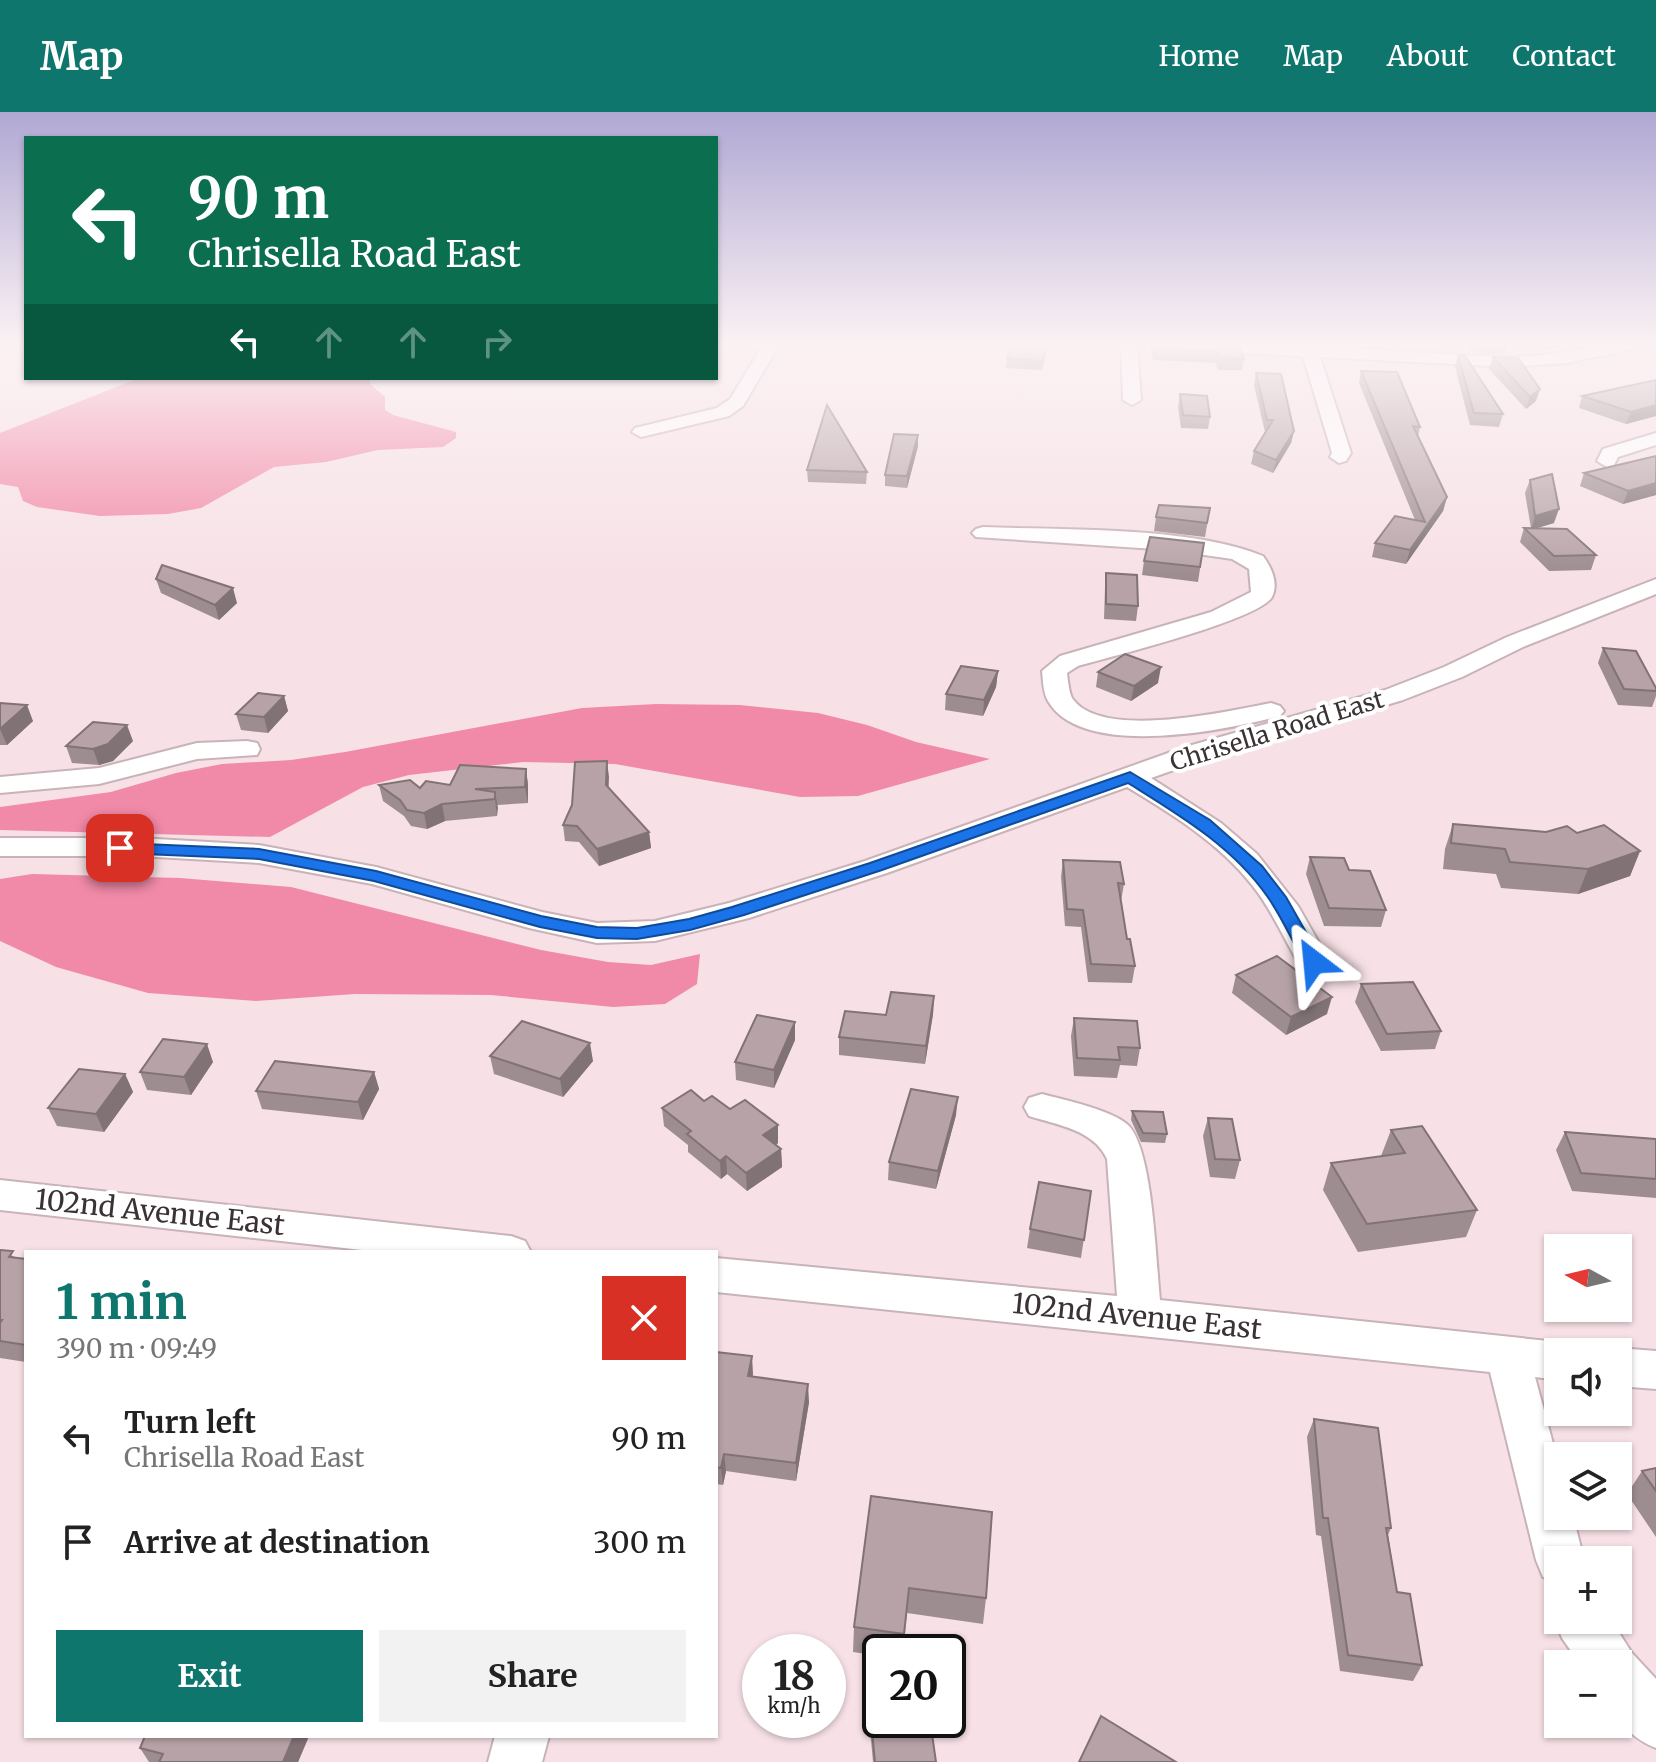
<!DOCTYPE html>
<meta charset="utf-8">
<style>
body{margin:0;font-family:Merriweather,serif;background:#f2f2f2;color:#222;height:100vh;display:flex;flex-direction:column;font-size:30px;white-space:nowrap}
*{box-sizing:border-box;margin:0}
p{font-size:26px;color:#767676}
.icon{flex:none;width:44px;height:44px;fill:none;stroke:currentColor;stroke-width:2;stroke-linecap:round;stroke-linejoin:round}
.map{position:relative;flex:1;overflow:hidden}
.details{position:absolute;left:24px;top:1138px;width:694px;height:488px;display:flex;flex-direction:column;background:#fff;border-radius:0px;box-shadow:0 2px 6px #0004}
.details>*{flex:none}
.guide{position:absolute;left:24px;top:24px;width:694px;height:244px;border-radius:0px;box-shadow:0 2px 6px #0004;background:#0b6e4f;color:#fff;overflow:hidden}
.needle{width:52px;rotate:278deg}
.fabs{position:absolute;left:1544px;top:1122px;display:grid;gap:16px}
.fabs a{display:grid;place-items:center;width:88px;height:88px;border-radius:0px;background:#fff;box-shadow:0 2px 6px #0004;font-size:40px}
.speed{position:absolute;left:742px;top:1522px;display:flex;gap:16px;font-size:40px;font-weight:700;text-align:center}
.speed>*{display:grid;place-content:center;width:104px;height:104px;border-radius:50%;background:#fff;box-shadow:0 2px 6px #0004;line-height:1}
.speed small{font-size:20px;font-weight:400}
.speed .limit{border:4px solid #111;border-radius:12px;background:#fff;color:#111}
.pin{position:absolute;display:grid;place-items:center;width:68px;height:68px;color:#fff;margin:-34px;border-radius:16px;box-shadow:0 4px 12px #0006}
.me{position:absolute;width:88px;margin:-44px;rotate:331deg;stroke-linejoin:round;filter:drop-shadow(0 0 6px #0008)}
.turn{display:flex;align-items:center;gap:28px;height:168px;padding:0 32px;font-size:36px}
.turn .icon{width:104px;height:104px;stroke-width:2.5}
.turn b{display:block;font-size:56px;line-height:68px}
.lanes{display:flex;align-items:center;height:76px;padding:0 32px;background:#0003;justify-content:center;gap:40px;direction:ltr}
.lanes .off{opacity:.35}
.round{display:grid;place-items:center;flex:none;width:84px;height:84px;border-radius:0px;background:#f2f2f2}
.overview{display:flex;align-items:center;justify-content:space-between;height:136px;padding:0 32px}
h1{font-size:48px;font-weight:700;line-height:60px;color:#0f766e}
.cta{display:flex;gap:16px;margin-top:auto;padding:16px 32px}
.cta a{flex:1;height:92px;border-radius:0px;background:#0f766e;color:#fff;font-size:32px;font-weight:700;line-height:92px;text-align:center}
.cta a+a{background:#f2f2f2;color:#222}
ul{padding:0;list-style:none}
li{display:flex;align-items:center;gap:24px;height:104px;padding:0 32px}
li div{flex:1}
li b{display:block;font-size:30px}
li em{font-style:normal}
header{display:flex;align-items:center;gap:48px;box-sizing:border-box;height:112px;padding:0 40px;background:#0f766e;color:#fff}
header strong{font-size:38px}
nav{display:flex;gap:44px;margin-inline-start:auto;font-size:28px}
.map>svg:first-child{display:block}
.forest{fill:#f18aa8}
.lines{fill:none;stroke-linecap:round;stroke-linejoin:round}
.minor-casing{stroke:#c8b3b8;stroke-width:4}
.minor{fill:#fff;fill-rule:evenodd}
.wall{fill:#9d8c90}
.shaded-wall{fill:#807275}
.building{fill:#b7a3a7;stroke:#807275;stroke-width:2}
.route{fill:#1a73e8;stroke:#114b97;stroke-width:2}
.labels{text-anchor:middle;stroke-width:8;stroke-linejoin:round;paint-order:stroke}
.street-label{font-size:24px;fill:#3a3234;stroke:#fff}
.near-street-label{font-size:28px;fill:#3a3234;stroke:#fff}
</style>
<header>
<strong>Map</strong>
<nav><a>Home</a><a>Map</a><a>About</a><a>Contact</a></nav>
</header>
<div class="map">
<svg width="1656" height="1650" viewBox="0 0 1656 1650">
<rect width="100%" height="100%" fill="#f7e1e6"/>
<g class="forest">
<polygon points="139,266 370,266 370,272 385,285 385,298 393,303 456,320 456,326 443,335 378,338 326,350 274,355 201,396 168,402 100,404 37,395 23,389 18,375 0,372 0,321"/>
<polygon points="656,592 740,593 818,601 867,613 916,630 990,647 858,684 800,685 615,652 523,650 409,663 363,675 270,725 0,718 0,695 111,680 176,661 222,652 291,648 345,640 582,596"/>
<polygon points="32,762 180,766 291,775 541,838 608,850 651,853 700,842 697,872 665,892 613,895 491,883 355,882 256,889 148,881 56,855 0,829 0,767"/>
</g>
<g class="lines">
<g class="minor-casing">
<g id="minor">
<polygon points="763,233 779,233 743,294 729,304 641,325 632,320 635,316 717,296 730,287"/>
<polygon points="1121,233 1137,233 1141,288 1132,293 1123,288"/>
<path d="M1177,233C1286,227 1397,241 1506,245C1551,246 1595,230 1639,233L1631,238L1566,251L1510,255L1320,245L1351,341L1346,349L1339,351L1330,345L1332,341L1303,244L1185,238Z"/>
<polygon points="1656,321 1656,333 1618,345 1614,353 1607,355 1597,349 1603,337"/>
<path d="M983,415C1063,418 1191,414 1263,444C1271,455 1279,471 1272,485C1259,508 1109,545 1078,554L1067,561C1068,569 1069,580 1072,586C1101,629 1228,599 1271,591L1280,594L1284,599L1280,604C1227,618 1082,648 1048,589C1043,581 1043,568 1042,559L1060,544L1211,500L1251,480L1249,457L1232,447L1170,438L976,425L972,421L976,417Z"/>
<path d="M1656,467V482L1523,535L1462,565L1403,588L1205,647L1151,666L1221,711L1257,742L1298,794L1330,850L1326,857L1314,861L1302,857C1285,830 1273,799 1252,773C1219,731 1172,702 1127,675L887,761L749,806L655,829L597,831L529,816L372,772L259,751L139,744H0V726H139L259,733L376,755L542,800L597,811L655,809L729,791L865,749L1185,635L1385,578L1444,555L1507,525Z"/>
<polygon points="247,629 257,631 260,637 257,643 197,647 99,672 0,681 0,665 99,656 197,631"/>
<path d="M1042,982C1064,988 1113,998 1129,1014C1153,1040 1156,1150 1160,1188L1558,1230L1573,1236L1575,1240H1558V1268L1535,1265L1558,1350V1404H1573L1584,1448H1558V1471L1543,1465L1536,1448L1490,1260L716,1180V1146L1117,1184L1107,1047C1094,1018 1058,1013 1029,1004L1024,995L1029,986Z"/>
<polygon points="0,1068 511,1124 525,1129 531,1140 380,1140 0,1098"/>
<polygon points="1618,1236 1656,1239 1656,1277 1618,1274 1618,1240 1607,1240"/>
<path d="M1558,1500V1508H1611L1632,1541L1656,1567V1636C1611,1617 1618,1594 1618,1552H1580L1562,1526L1555,1508Z"/>
<polygon points="495,1624 549,1624 542,1650 488,1650"/>
</g>
</g>
<use href="#minor" class="minor"/>
</g>
<g class="wall">
<polygon points="1048,233 1042,258 1006,256 1007,246"/>
<polygon points="1150,233 1238,233 1244,247 1242,258 1218,258 1216,251 1153,248"/>
<polygon points="1467,233 1562,233 1551,237 1507,234 1505,242 1474,241"/>
<polygon points="1458,243 1503,302 1499,315 1470,313 1455,255"/>
<polygon points="1493,245 1536,289 1526,297 1489,257"/>
<polygon points="1361,259 1420,315 1418,325 1447,385 1443,399 1406,452 1372,445 1375,431 1415,408 1359,271"/>
<polygon points="1256,261 1294,319 1291,331 1273,361 1251,352 1254,339 1265,320 1254,273"/>
<polygon points="1656,268 1656,304 1626,312 1579,296 1582,284"/>
<polygon points="1180,282 1210,305 1208,317 1181,316 1178,295"/>
<polygon points="918,334 907,376 885,374 885,363"/>
<polygon points="1656,344 1656,383 1623,392 1580,374 1584,361"/>
<polygon points="807,358 867,360 866,372 808,370"/>
<polygon points="1530,368 1554,411 1535,416 1596,443 1591,458 1549,459 1520,430 1524,416 1531,416 1525,381"/>
<polygon points="1210,396 1205,425 1154,419 1156,405"/>
<polygon points="1204,431 1198,470 1142,463 1144,449"/>
<polygon points="1106,461 1138,494 1136,509 1104,507 1105,475"/>
<polygon points="156,467 237,491 219,508 161,481"/>
<polygon points="1603,536 1656,576 1656,584 1652,595 1618,593 1598,551"/>
<polygon points="998,559 996,575 983,604 945,598 946,582"/>
<polygon points="1098,560 1158,571 1131,589 1096,575"/>
<polygon points="284,584 288,599 268,621 241,618 236,602"/>
<polygon points="0,591 33,609 7,633 0,633"/>
<polygon points="133,629 113,649 99,653 72,651 66,634"/>
<polygon points="607,649 608,676 649,720 651,736 599,754 579,730 565,729 563,713"/>
<polygon points="526,657 528,673 528,691 497,693 497,704 445,709 427,717 411,714 404,704 383,689 379,673 420,676 450,673"/>
<polygon points="1453,712 1546,720 1577,721 1640,739 1630,764 1578,782 1501,776 1496,762 1443,757 1445,737"/>
<polygon points="1310,745 1349,758 1386,798 1381,815 1324,814 1306,762"/>
<polygon points="1063,748 1124,772 1121,789 1127,827 1135,854 1132,871 1088,870 1081,815 1065,814 1061,765"/>
<polygon points="1236,863 1327,902 1286,923 1232,881"/>
<polygon points="1361,872 1441,919 1435,937 1381,939 1355,890"/>
<polygon points="934,884 933,902 925,952 839,943 839,925 886,903"/>
<polygon points="1074,906 1140,936 1137,954 1120,953 1117,966 1074,964 1071,924"/>
<polygon points="795,928 774,976 736,968 735,950"/>
<polygon points="490,944 593,949 563,985 494,962"/>
<polygon points="213,950 191,983 147,978 140,960"/>
<polygon points="374,960 379,977 363,1008 262,997 256,979"/>
<polygon points="125,962 133,980 104,1020 57,1014 48,996"/>
<polygon points="704,989 778,1013 778,1031 776,1033 781,1037 782,1055 747,1079 727,1062 721,1067 688,1040 688,1033 664,1014 662,996"/>
<polygon points="1132,999 1167,1022 1165,1031 1141,1030 1131,1008"/>
<polygon points="956,1003 936,1077 888,1068 889,1050"/>
<polygon points="1208,1006 1240,1048 1235,1067 1210,1065 1203,1024"/>
<polygon points="1391,1018 1477,1098 1466,1125 1358,1140 1323,1078 1331,1051 1381,1044"/>
<polygon points="1565,1020 1656,1027 1656,1086 1572,1079 1556,1038"/>
<polygon points="1091,1079 1081,1146 1027,1136 1030,1117"/>
<polygon points="0,1138 17,1146 26,1147 26,1250 0,1246"/>
<polygon points="716,1240 753,1262 752,1264 809,1290 796,1369 726,1359 723,1373 716,1372"/>
<polygon points="1314,1307 1391,1416 1388,1423 1397,1480 1422,1553 1413,1569 1340,1559 1321,1424 1316,1423 1307,1325"/>
<polygon points="1656,1356 1656,1425 1627,1382 1642,1359"/>
<polygon points="871,1384 986,1486 983,1512 907,1501 903,1540 880,1540 880,1544 853,1540 854,1515"/>
<polygon points="867,1566 936,1650 873,1650 867,1583"/>
<polygon points="309,1624 298,1650 149,1650 140,1636"/>
</g>
<g class="shaded-wall">
<polygon points="1047,233 1048,233 1042,258 1043,249"/>
<polygon points="1540,277 1536,289 1526,297 1530,285"/>
<polygon points="1656,293 1656,304 1626,312 1631,300"/>
<polygon points="1294,319 1291,331 1273,361 1276,348"/>
<polygon points="918,323 918,334 907,376 907,364"/>
<polygon points="1656,371 1656,383 1623,392 1628,379"/>
<polygon points="1447,385 1443,399 1406,452 1410,438"/>
<polygon points="1559,397 1554,411 1531,418 1535,404"/>
<polygon points="233,476 237,491 219,508 215,493"/>
<polygon points="1161,555 1158,571 1131,589 1134,574"/>
<polygon points="998,559 996,575 983,604 984,588"/>
<polygon points="284,584 288,599 268,621 264,605"/>
<polygon points="27,593 33,609 7,633 0,617"/>
<polygon points="127,613 133,629 113,649 99,653 93,637"/>
<polygon points="607,649 609,665 608,689 606,673"/>
<polygon points="526,657 528,673 528,691 525,675"/>
<polygon points="495,680 498,696 497,704 495,687"/>
<polygon points="442,692 445,709 427,717 424,701"/>
<polygon points="649,720 651,736 599,754 597,737"/>
<polygon points="1640,739 1630,764 1578,782 1588,757"/>
<polygon points="934,884 933,902 925,952 926,934"/>
<polygon points="1332,885 1327,902 1286,923 1291,905"/>
<polygon points="795,910 795,928 774,976 774,958"/>
<polygon points="590,931 593,949 563,985 560,967"/>
<polygon points="207,932 213,950 191,983 184,965"/>
<polygon points="374,960 379,977 363,1008 358,990"/>
<polygon points="125,962 133,980 104,1020 96,1002"/>
<polygon points="958,985 956,1003 936,1077 938,1059"/>
<polygon points="778,1013 778,1031 764,1041 763,1023"/>
<polygon points="781,1037 782,1055 747,1079 746,1061"/>
<polygon points="726,1044 727,1062 721,1067 720,1049"/>
<polygon points="752,1244 753,1262 749,1282 748,1264"/>
<polygon points="808,1272 809,1290 796,1369 796,1351"/>
<polygon points="724,1342 726,1359 723,1373 721,1356"/>
<polygon points="294,1624 309,1624 298,1650 283,1650"/>
</g>
<g class="building">
<polygon points="1012,233 1047,233 1043,249 1007,246"/>
<polygon points="1154,233 1238,233 1244,247 1220,246 1217,240 1154,237"/>
<polygon points="1458,243 1465,244 1503,302 1474,301"/>
<polygon points="1493,245 1518,246 1540,277 1530,285"/>
<polygon points="1361,259 1397,260 1420,315 1413,314 1447,385 1410,438 1375,431 1395,404 1425,410"/>
<polygon points="1256,261 1281,262 1294,319 1276,348 1254,339 1273,308 1267,308"/>
<polygon points="1656,268 1656,293 1631,300 1582,284"/>
<polygon points="1180,282 1207,284 1210,305 1183,303"/>
<polygon points="827,293 867,360 807,358"/>
<polygon points="894,322 918,323 907,364 885,363"/>
<polygon points="1656,344 1656,371 1628,379 1584,361"/>
<polygon points="1552,362 1559,397 1535,404 1530,368"/>
<polygon points="1159,393 1210,396 1207,411 1156,405"/>
<polygon points="1524,416 1567,417 1596,443 1554,444"/>
<polygon points="1150,425 1204,431 1200,455 1144,449"/>
<polygon points="162,453 233,476 215,493 156,467"/>
<polygon points="1106,461 1137,463 1138,494 1106,492"/>
<polygon points="1603,536 1636,539 1656,576 1656,579 1624,577"/>
<polygon points="1125,542 1161,555 1134,574 1098,560"/>
<polygon points="961,554 998,559 984,588 946,582"/>
<polygon points="258,581 284,584 264,605 236,602"/>
<polygon points="0,591 27,593 0,617"/>
<polygon points="93,610 127,613 108,632 93,637 66,634"/>
<polygon points="607,649 606,673 649,720 597,737 577,714 563,713 572,693 575,650"/>
<polygon points="460,653 526,657 525,675 475,677 495,680 495,687 442,692 424,701 407,698 400,688 379,673 410,668 420,676 426,669 450,673"/>
<polygon points="1453,712 1546,720 1567,714 1577,721 1604,713 1640,739 1588,757 1510,750 1505,737 1451,731"/>
<polygon points="1310,745 1344,746 1349,758 1370,759 1386,798 1329,796"/>
<polygon points="1063,748 1120,750 1124,772 1118,771 1127,827 1130,827 1135,854 1091,852 1083,798 1067,797"/>
<polygon points="1277,844 1332,885 1291,905 1236,863"/>
<polygon points="1413,870 1441,919 1387,922 1361,872"/>
<polygon points="891,880 934,884 926,934 839,925 845,899 886,903"/>
<polygon points="757,903 795,910 774,958 735,950"/>
<polygon points="1074,906 1137,909 1140,936 1118,935 1120,948 1077,946"/>
<polygon points="522,909 590,931 560,967 490,944"/>
<polygon points="163,927 207,932 184,965 140,960"/>
<polygon points="275,949 374,960 358,990 256,979"/>
<polygon points="79,957 125,962 96,1002 48,996"/>
<polygon points="911,977 958,985 938,1059 889,1050"/>
<polygon points="691,978 704,989 712,984 730,997 745,988 778,1013 763,1023 781,1037 746,1061 726,1044 720,1049 687,1022 691,1019 662,996"/>
<polygon points="1132,999 1163,1000 1167,1022 1143,1021"/>
<polygon points="1208,1006 1232,1007 1240,1048 1215,1047"/>
<polygon points="1422,1014 1477,1098 1367,1112 1331,1051 1405,1041 1391,1018"/>
<polygon points="1565,1020 1656,1027 1656,1067 1581,1061"/>
<polygon points="1039,1070 1091,1079 1084,1128 1030,1117"/>
<polygon points="0,1138 13,1139 9,1145 26,1147 26,1233 0,1229 0,1211 2,1208 0,1208"/>
<polygon points="716,1240 752,1244 748,1264 808,1272 796,1351 724,1342 721,1356 716,1355"/>
<polygon points="1314,1307 1378,1316 1391,1416 1386,1416 1397,1480 1410,1482 1422,1553 1348,1543 1328,1406 1323,1406"/>
<polygon points="1656,1356 1656,1379 1642,1359"/>
<polygon points="871,1384 992,1400 986,1486 909,1476 904,1522 854,1515"/>
<polygon points="880,1565 880,1608 930,1608 936,1650 875,1650 867,1566"/>
<polygon points="1101,1604 1176,1650 1079,1650"/>
<polygon points="145,1624 294,1624 283,1650 159,1650 163,1642 140,1636"/>
</g>
<linearGradient id="sky" x2="0" y2="1"><stop stop-color="#b0a8d3"/><stop offset="0.5" stop-color="#fbf2f4"/><stop offset="1" stop-color="#fbf2f4" stop-opacity="0"/></linearGradient>
<rect width="1656" height="464" fill="url(#sky)"/>
<path class="route" d="M1130,660L1210,708L1262,754L1286,785L1323,850L1320,855H1307C1293,832 1283,806 1267,784C1232,734 1179,703 1128,671L882,758L744,803L690,818L637,827L597,826L540,815L374,769L259,747L120,741L111,736L120,731L259,737L376,759L541,804L597,815L637,816L689,807L732,795L870,751Z"/>
<g class="labels">
<g class="street-label">
<text transform="translate(1277 619) rotate(-17)" y="8">Chrisella Road East</text>
</g>
<g class="near-street-label">
<text transform="translate(160 1100) rotate(6)" y="10">102nd Avenue East</text>
<text transform="translate(1137 1204) rotate(6)" y="10">102nd Avenue East</text>
</g>
</g>
</svg>
<div class="fabs">
<a><svg class="needle" viewBox="-14 -14 28 28"><path d="M0-13l5 13h-10z" fill="#e53935"/><path d="M0 13l5-13h-10z" fill="#767676"/></svg></a>
<a><svg class="icon" aria-label="sound" viewBox="0 0 24 24"><path d="M4 9h4l5-4v14l-5-4H4zM17 9q2 3 0 6"/></svg></a>
<a><svg class="icon" aria-label="layers" viewBox="0 0 24 24"><path d="M12 4l9 5-9 5-9-5zM3 14l9 5 9-5"/></svg></a>
<a>+</a>
<a>−</a>
</div>
<div class="speed"><div>18<small>km/h</small></div><div class="limit">20</div></div>
<div class="pin" style="left:120px;top:736px;background:#d93025"><svg class="icon" aria-label="arrive" viewBox="0 0 24 24"><path d="M6 21V4h12l-3 4 3 4H6"/></svg></div>
<svg class="me" style="left:1314px;top:850px" viewBox="-20 -20 40 40"><path d="M0-17L14 15 0 8-14 15z" fill="#1a73e8" stroke="#fff" stroke-width="4"/></svg>
<div class="guide">
<div class="turn"><svg class="icon" aria-label="left" viewBox="0 0 24 24"><path d="M17 20v-9H6M10 6l-5 5 5 5"/></svg><div><b>90 m</b>Chrisella Road East</div></div>
<div class="lanes"><svg class="icon" aria-label="left" viewBox="0 0 24 24"><path d="M17 20v-9H6M10 6l-5 5 5 5"/></svg><svg class="icon off" aria-label="ahead" viewBox="0 0 24 24"><path d="M12 20V5M6 11l6-6 6 6"/></svg><svg class="icon off" aria-label="ahead" viewBox="0 0 24 24"><path d="M12 20V5M6 11l6-6 6 6"/></svg><svg class="icon off" aria-label="right" viewBox="0 0 24 24"><path d="M7 20v-9h11M14 6l5 5-5 5"/></svg></div>
</div>
<section class="details">
<div class="overview"><div><h1>1 min</h1><p>390 m · 09:49</p></div><a class="round" style="background:#d93025;color:#fff"><svg class="icon" aria-label="close" viewBox="0 0 24 24"><path d="M6 6l12 12M18 6L6 18"/></svg></a></div>
<ul>
<li><svg class="icon" aria-label="left" viewBox="0 0 24 24"><path d="M17 20v-9H6M10 6l-5 5 5 5"/></svg><div><b>Turn left</b><p>Chrisella Road East</p></div><em>90 m</em></li>
<li><svg class="icon" aria-label="arrive" viewBox="0 0 24 24"><path d="M6 21V4h12l-3 4 3 4H6"/></svg><div><b>Arrive at destination</b></div><em>300 m</em></li>
</ul>
<div class="cta"><a>Exit</a><a>Share</a></div>
</section>
</div>
